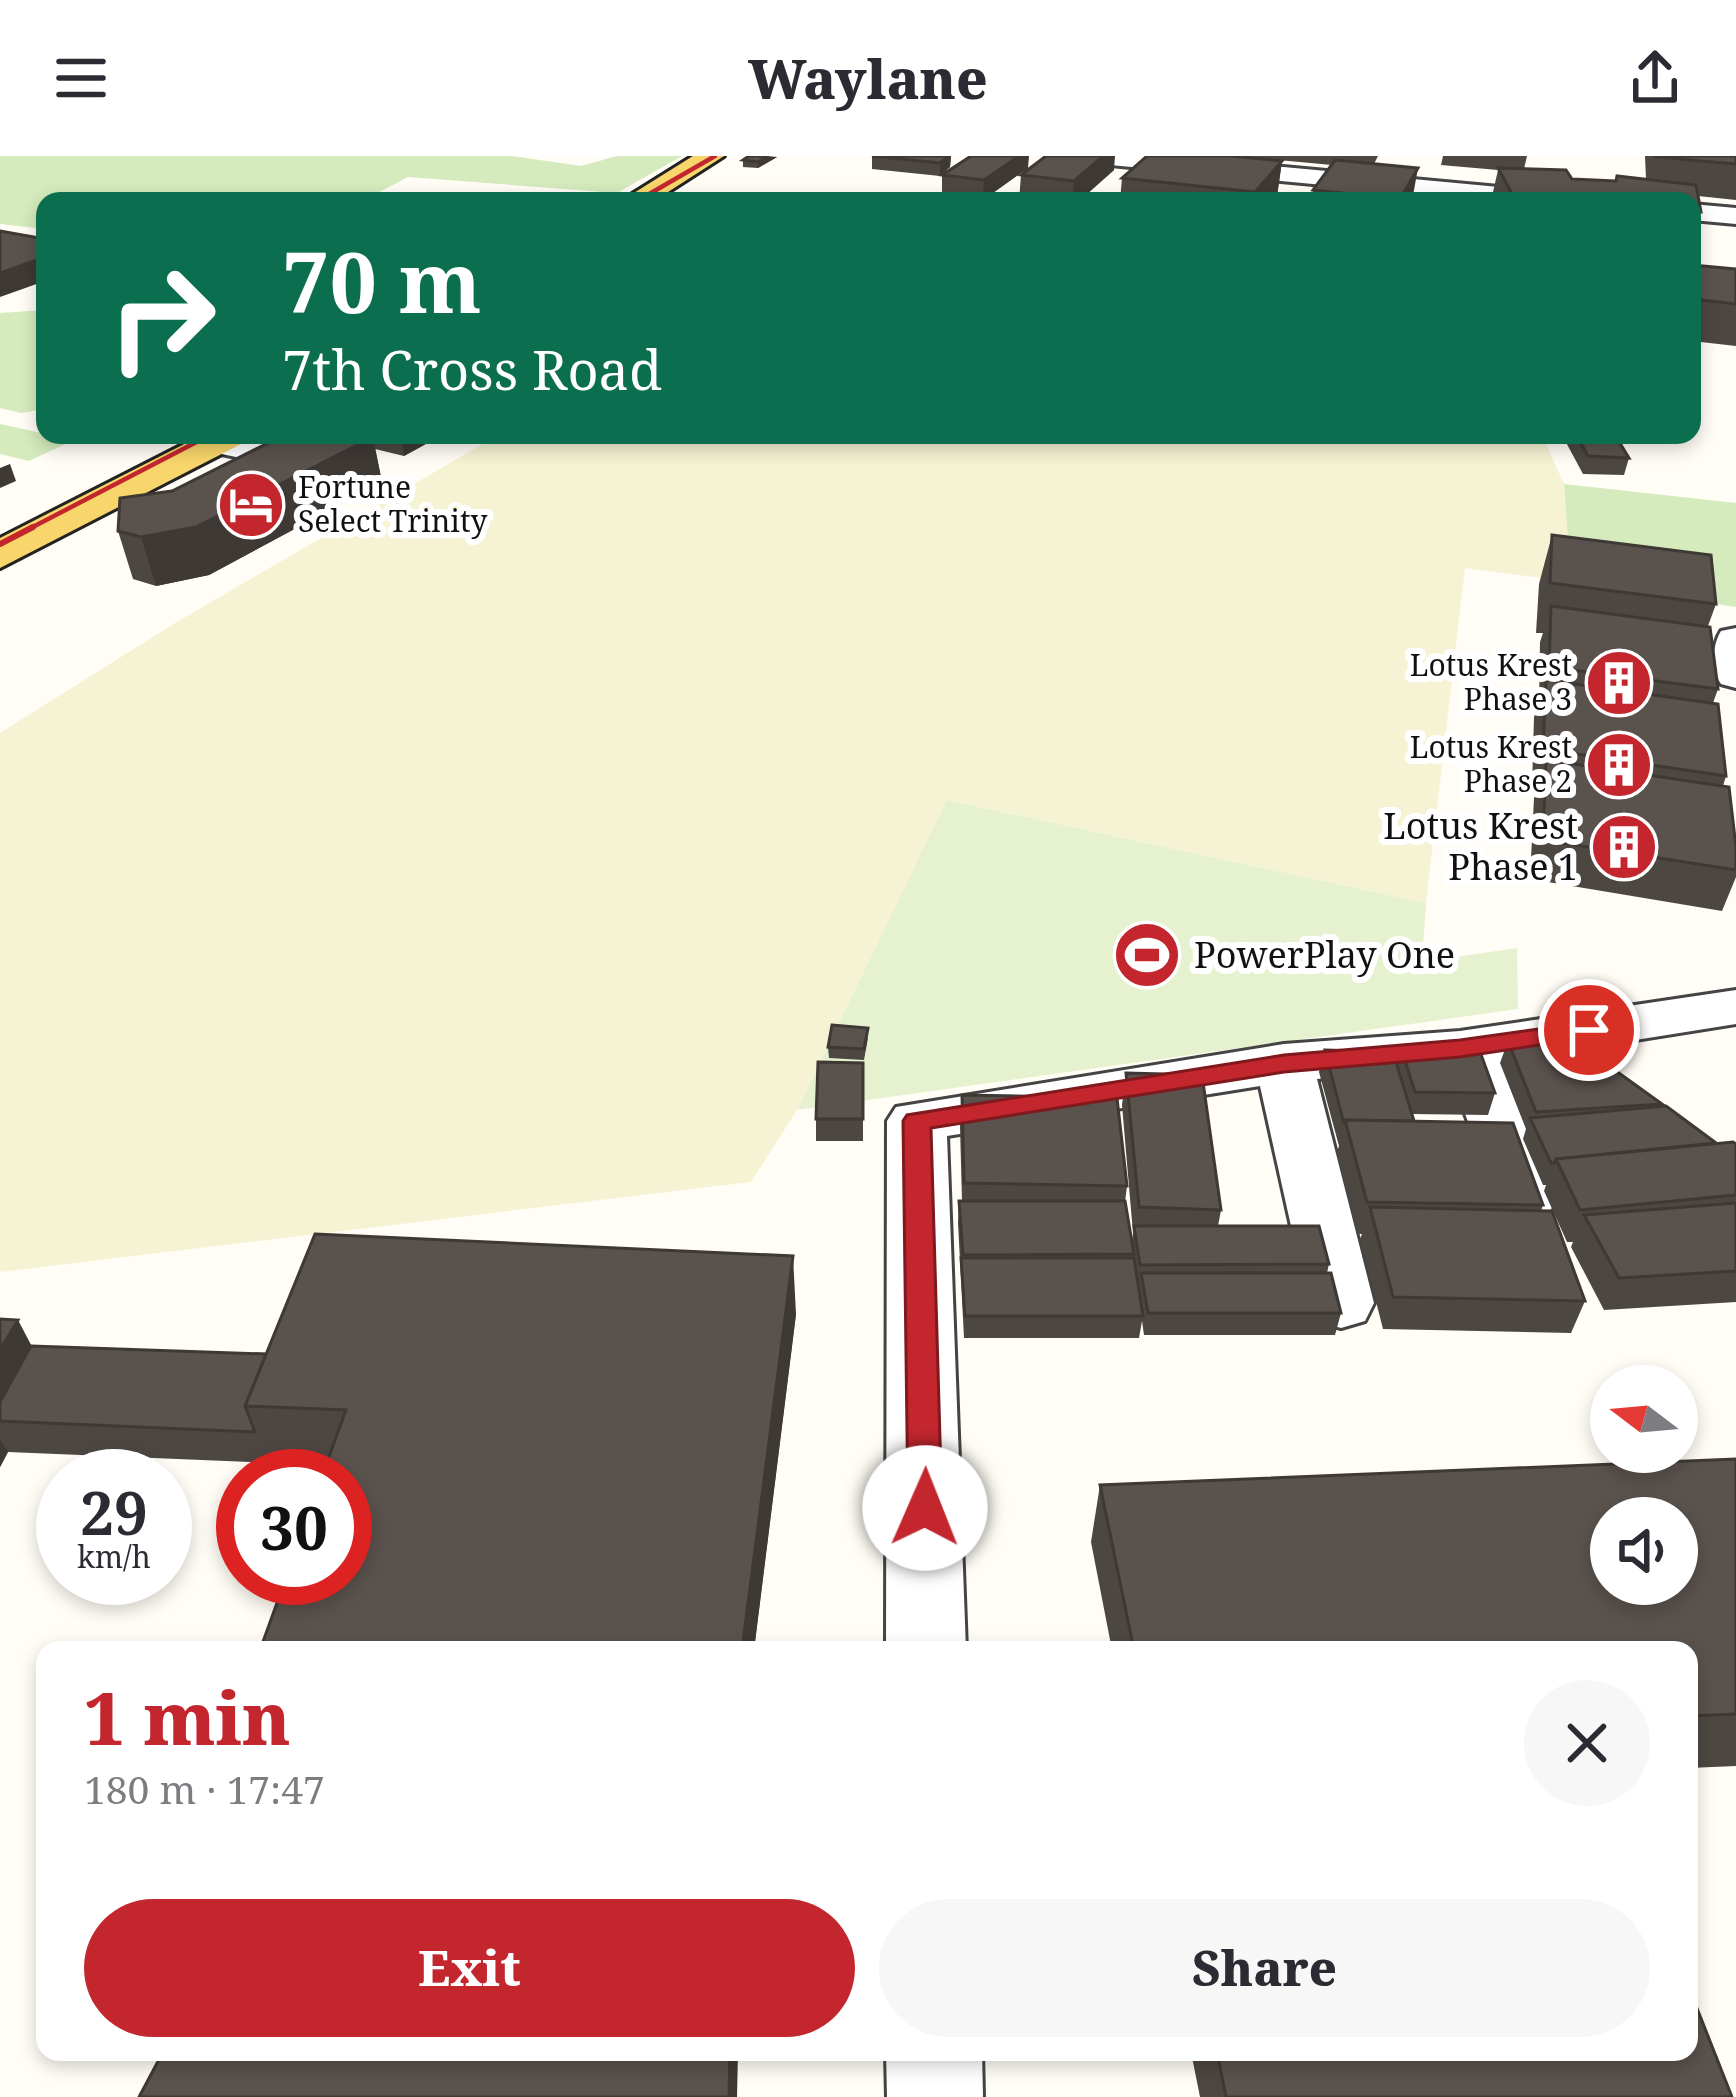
<!DOCTYPE html>
<meta charset="utf-8">
<style>
body{margin:0;font-family:"Noto Serif",serif;background:#f7f7f7;color:#2b2b33;height:100vh;display:flex;flex-direction:column;font-size:45px;white-space:nowrap}
*{box-sizing:border-box;margin:0}
p{font-size:39px;color:#7c7c81}
.icon{flex:none;width:66px;height:66px;fill:none;stroke:currentColor;stroke-width:2;stroke-linecap:round;stroke-linejoin:round}
.map{position:relative;flex:1;overflow:hidden}
.details{position:absolute;left:36px;top:1485px;width:1662px;height:420px;display:flex;flex-direction:column;background:#fff;border-radius:24px;box-shadow:0 6px 18px #0003}
.details>*{flex:none}
.banner{position:absolute;left:36px;top:36px;width:1665px;height:252px;border-radius:24px;box-shadow:0 6px 18px #0003;background:#0b6e4f;color:#fff;overflow:hidden}
.needle{width:78px;rotate:286deg}
.buttons{position:absolute;left:1590px;top:1209px;display:grid;gap:24px}
.buttons a{display:grid;place-items:center;width:108px;height:108px;border-radius:50%;background:#fff;box-shadow:0 6px 18px #0003;font-size:60px}
.speed{position:absolute;left:36px;top:1293px;display:flex;gap:24px;font-size:60px;font-weight:700;text-align:center}
.speed>*{display:grid;place-content:center;width:156px;height:156px;border-radius:50%;background:#fff;box-shadow:0 6px 18px #0003;line-height:1}
.speed small{font-size:30px;font-weight:400}
.speed .limit{border:18px solid #d22;background:#fff;color:#111}
.pin{position:absolute;display:grid;place-items:center;width:102px;height:102px;color:#fff;margin:-51px;border:6px solid #fff;border-radius:50%;box-shadow:0 3px 12px #0007}
.me{position:absolute;width:132px;margin:-66px;rotate:1deg;stroke-linejoin:round;filter:drop-shadow(0 0 9px #0008)}
.turn{display:flex;align-items:center;gap:42px;height:252px;padding:0 48px;font-size:54px}
.turn .icon{width:156px;height:156px;stroke-width:2.5}
.turn b{display:block;font-size:84px;line-height:102px}
.round{display:grid;place-items:center;flex:none;width:126px;height:126px;border-radius:63px;background:#f7f7f7}
.head{display:flex;align-items:center;justify-content:space-between;height:204px;padding:0 48px}
h1{font-size:72px;font-weight:800;line-height:90px;color:#c4262e}
.button{display:flex;gap:24px;margin-top:auto;padding:24px 48px}
.button a{flex:1;height:138px;border-radius:72px;background:#c4262e;color:#fff;font-size:48px;font-weight:800;line-height:138px;text-align:center}
.button a+a{background:#f7f7f7;color:#2b2b33}
header{display:flex;justify-content:space-between;align-items:center;height:156px;padding:0 48px;background:#fff;font-size:54px;font-weight:800}
.map>svg:first-child{display:block}
.farmland{fill:#f6f3d4}
.green{fill:#d5ebbd}
.pitch{fill:#e6f2cf}
.lines{fill:none;stroke-linecap:round;stroke-linejoin:round}
.minor-casing{stroke:#444;stroke-width:6}
.major-casing{stroke:#222;stroke-width:6}
.minor{fill:#fff;fill-rule:evenodd}
.major{fill:#f9d66b;fill-rule:evenodd}
.rail-far1{stroke:#c4262e;stroke-width:4.5}
.rail{stroke:#c4262e;stroke-width:6}
.wall{fill:#4d4742}
.shaded-wall{fill:#3f3936}
.building{fill:#5a524d;stroke:#3f3936;stroke-width:3;fill-rule:evenodd}
.route{fill:#c4262e;stroke:#7f191e;stroke-width:3}
.labels{text-anchor:middle;stroke-width:12;stroke-linejoin:round;paint-order:stroke}
.far-poi-label{font-size:30px;fill:#111;stroke:#fff;text-anchor:end}
.poi-label{font-size:36px;fill:#111;stroke:#fff;text-anchor:end}
</style>
<header><svg class="icon" aria-label="menu" viewBox="0 0 24 24"><path d="M4 6h16M4 12h16M4 18h16"/></svg>Waylane<svg class="icon" aria-label="share" viewBox="0 0 24 24"><path d="M12 15V3M7 8l5-5 5 5M5 13v7h14v-7"/></svg></header>
<div class="map">
<svg width="1736" height="1941" viewBox="0 0 1736 1941">
<rect width="100%" height="100%" fill="#fffdf5"/>
<polygon class="farmland" points="498,279 1542,279 1564,328 1571,426 1465,412 1426,747 948,644 797,954 751,1026 0,1116 0,577 175,467"/>
<g class="green">
<polygon points="0,0 512,0 581,10 617,0 682,0 617,37 408,21 362,45 45,45 45,73 0,68"/>
<polygon points="45,154 45,253 21,257 0,252 0,157"/>
<polygon points="0,268 74,284 29,305 0,298"/>
<polygon points="1564,328 1736,347 1736,451 1571,426"/>
</g>
<polygon class="pitch" points="947,644 1426,747 1422,806 1517,792 1518,853 797,954"/>
<g class="lines">
<g class="minor-casing">
<g id="minor">
<polygon points="1077,0 1165,0 1574,38 1586,45 1495,45 1089,7"/>
<polygon points="1692,48 1736,52 1736,68 1692,64"/>
<polygon points="205,279 312,279 307,286 241,302 202,294 197,287"/>
<path d="M1736,472V532L1721,528C1711,514 1712,489 1721,475Z"/>
<polygon points="1736,834 1736,868 1503,905 1558,1041 1549,1057 1527,1063 1505,1057 1496,1041 1448,912 1317,923 1374,1147 1365,1165 1341,1172 1317,1165 1308,1147 1260,930 947,980 966,1494 886,1494 887,965 896,951 1284,888 1460,875"/>
<polygon points="886,1896 982,1896 983,1941 887,1941"/>
</g>
</g>
<g class="major-casing">
<g id="major">
<polygon points="693,0 724,0 654,45 621,45"/>
<polygon points="202,279 249,279 243,287 0,412 0,382"/>
</g>
</g>
<use href="#minor" class="minor"/>
<use href="#major" class="major"/>
<g class="rail-far1">
<polyline points="637,45 715,0"/>
<polyline points="27,374 210,279"/>
</g>
<polyline class="rail" points="0,388 33,371"/>
</g>
<g class="wall">
<polygon points="872,0 951,0 950,11 940,20 872,13"/>
<polygon points="1235,0 1378,0 1374,8 1412,45 1311,45 1313,34 1332,9"/>
<polygon points="1443,0 1527,0 1524,13 1572,23 1615,25 1646,23 1645,0 1736,0 1736,44 1698,40 1701,56 1692,85 1692,45 1491,45 1498,14 1441,9"/>
<polygon points="777,1 758,12 743,11 743,4"/>
<polygon points="1282,5 1277,40 1273,45 1120,45 1122,22"/>
<polygon points="1028,12 983,44 942,39 942,19"/>
<polygon points="1114,14 1079,45 1019,45 1021,19"/>
<polygon points="1692,109 1736,113 1736,190 1692,185"/>
<polygon points="280,279 442,279 404,300 375,293 382,326 209,419 156,430 133,423 118,375 172,335 280,281"/>
<polygon points="1562,279 1615,279 1629,302 1624,319 1583,318"/>
<polygon points="1552,379 1716,448 1708,470 1718,533 1713,547 1726,620 1723,630 1736,691 1736,721 1722,755 1530,723 1534,642 1537,633 1532,632 1534,561 1539,548 1540,486 1543,477 1536,477 1539,428"/>
<polygon points="868,882 864,904 829,902 828,891"/>
<polygon points="1508,885 1662,948 1661,950 1716,987 1736,988 1736,1146 1604,1154 1571,1091 1573,1086 1567,1086 1544,1035 1546,1029 1543,1029 1523,983 1526,973 1500,907"/>
<polygon points="1401,892 1495,937 1488,959 1412,958 1414,965 1543,1049 1541,1055 1585,1145 1571,1177 1383,1173 1360,1083 1362,1078 1358,1078 1337,996 1339,990 1319,916 1325,894 1397,908"/>
<polygon points="863,907 863,985 816,985 816,963"/>
<polygon points="1126,917 1221,1054 1218,1070 1329,1108 1327,1117 1341,1157 1335,1179 1144,1179 1142,1165 1139,1182 964,1182 958,1067 959,1045 962,1045 960,971 962,939 1127,1030 1125,1046 1132,1087 1133,1077 1122,949"/>
<polygon points="796,1158 754,1494 260,1494 326,1309 8,1296 0,1311 0,1163 31,1190 266,1198"/>
<polygon points="1736,1303 1736,1610 1689,1612 1689,1494 1112,1494 1091,1386 1100,1329"/>
<polygon points="1191,1896 1689,1896 1731,1941 1200,1941"/>
</g>
<g class="shaded-wall">
<polygon points="767,0 777,1 758,12 758,6"/>
<polygon points="949,0 951,0 950,11 940,20 940,7"/>
<polygon points="1019,0 1029,0 1028,12 983,44 984,24"/>
<polygon points="1103,0 1115,0 1114,14 1079,45 1073,45 1074,25"/>
<polygon points="1282,5 1277,40 1273,45 1254,45 1255,36"/>
<polygon points="1418,12 1412,45 1400,45 1400,43"/>
<polygon points="45,101 45,125 0,141 0,117"/>
<polygon points="408,279 442,279 404,300 401,283"/>
<polygon points="373,281 382,326 209,419 156,430 141,381"/>
<polygon points="10,308 16,325 0,332 0,312"/>
<polygon points="793,1100 796,1158 754,1494 742,1494"/>
<polygon points="18,1164 48,1221 0,1265 0,1194"/>
<polygon points="0,1283 8,1296 0,1311"/>
<polygon points="730,1896 738,1896 737,1941 729,1941"/>
</g>
<g class="building">
<polygon points="749,0 767,0 758,6 743,4"/>
<polygon points="872,0 949,0 940,7"/>
<polygon points="971,0 1019,0 984,24 942,19"/>
<polygon points="1046,0 1103,0 1074,25 1021,19"/>
<polygon points="1147,0 1231,0 1282,5 1255,36 1122,22"/>
<polygon points="1656,0 1736,0 1736,8 1656,1"/>
<polygon points="1335,4 1418,12 1400,43 1313,34"/>
<polygon points="1498,12 1566,14 1572,23 1616,25 1617,20 1696,29 1701,56 1694,56 1696,63 1692,63 1692,45 1516,45"/>
<polygon points="0,75 45,83 45,101 0,117"/>
<polygon points="1692,109 1736,113 1736,148 1692,143"/>
<polygon points="280,279 372,279 373,281 196,371 141,381 118,375 120,342 172,335 280,281"/>
<polygon points="383,279 408,279 401,283"/>
<polygon points="1576,279 1615,279 1629,302 1588,300"/>
<polygon points="1552,379 1711,399 1716,448 1550,427"/>
<polygon points="1551,450 1710,471 1718,533 1549,511"/>
<polygon points="1546,524 1718,548 1726,620 1543,593"/>
<polygon points="1546,604 1729,631 1736,691 1736,714 1543,684"/>
<polygon points="832,869 868,872 864,893 828,891"/>
<polygon points="1566,879 1662,948 1536,956 1508,885"/>
<polygon points="1401,892 1479,893 1495,937 1415,936"/>
<polygon points="1325,894 1393,896 1414,965 1345,964 1344,968"/>
<polygon points="818,906 863,907 863,963 816,963"/>
<polygon points="1126,917 1202,919 1221,1054 1139,1051"/>
<polygon points="962,939 1117,942 1127,1030 964,1027"/>
<polygon points="1666,950 1716,987 1556,1003 1554,1007 1551,1007 1530,962"/>
<polygon points="1345,964 1513,967 1543,1049 1367,1046"/>
<polygon points="1733,986 1736,988 1736,1039 1580,1054 1556,1003"/>
<polygon points="959,1045 1125,1045 1134,1098 963,1099"/>
<polygon points="1736,1047 1736,1115 1619,1122 1584,1059"/>
<polygon points="1370,1051 1552,1055 1585,1145 1393,1141"/>
<polygon points="1134,1070 1319,1070 1329,1108 1140,1109"/>
<polygon points="315,1078 793,1100 742,1494 260,1494 286,1422 345,1422 345,1320 322,1320 346,1254 245,1250"/>
<polygon points="961,1102 1134,1102 1143,1160 965,1160"/>
<polygon points="1141,1117 1331,1117 1341,1157 1148,1157"/>
<polygon points="0,1163 18,1164 0,1194"/>
<polygon points="31,1190 266,1198 245,1250 255,1276 0,1265 0,1246"/>
<path d="M1736,1303V1558L1689,1560V1494H1134L1100,1329ZM1611,1362H1677V1428H1611Z"/>
<polygon points="1689,1832 1732,1941 1226,1941 1217,1896 1689,1896"/>
<polygon points="163,1896 730,1896 729,1941 139,1941"/>
</g>
<polygon class="route" points="1589,866 1602,874 1598,880 1460,901 1284,916 931,972 942,1352 937,1363 925,1367 913,1363 908,1352 903,965 907,959 1284,899 1460,884"/>
<defs>
<g id="hotel-disc" transform="scale(3.45)"><circle r="9.5" fill="#c4262e" stroke="#fff"/><path d="M-6-4.5h1.5V1H6V5H4.5V3h-9V5H-6ZM-4 0a1.8 1.8 0 1 1 3.6 0ZM.5 0V-2.5h3Q6-2.5 6 0Z" fill="#fff"/></g>
<g id="building-disc" transform="scale(3.45)"><circle r="9.5" fill="#c4262e" stroke="#fff"/><path d="M-4-6H4V6H1V3H-1V6H-4ZM-2.5-4.3h1.7v1.8h-1.7ZM.8-4.3h1.7v1.8H.8ZM-2.5-1h1.7V.8h-1.7ZM.8-1h1.7V.8H.8Z" fill="#fff"/></g>
<g id="stadium-disc" transform="scale(3.45)"><circle r="9.5" fill="#c4262e" stroke="#fff"/><path d="M0-5a6.5 5 0 1 0 0 10a6.5 5 0 1 0 0-10ZM-3.5-1.8h7v3.6h-7Z" fill="#fff"/></g>
</defs>
<g fill-rule="evenodd">
<use href="#hotel-disc" x="251" y="349"/>
<use href="#building-disc" x="1619" y="527"/>
<use href="#building-disc" x="1619" y="609"/>
<use href="#building-disc" x="1624" y="691"/>
<use href="#stadium-disc" x="1147" y="799"/>
</g>
<g class="labels">
<g class="far-poi-label">
<text x="298" y="342" text-anchor="start">Fortune<tspan x="298" dy="34">Select Trinity</tspan></text>
<text x="1572" y="520">Lotus Krest<tspan x="1572" dy="34">Phase 3</tspan></text>
<text x="1572" y="602">Lotus Krest<tspan x="1572" dy="34">Phase 2</tspan></text>
</g>
<g class="poi-label">
<text x="1578" y="683">Lotus Krest<tspan x="1578" dy="41">Phase 1</tspan></text>
<text x="1194" y="812" text-anchor="start">PowerPlay One</text>
</g>
</g>
</svg>
<div class="buttons">
<a><svg class="needle" viewBox="-14 -14 28 28"><path d="M0-13l5 13h-10z" fill="#e53935"/><path d="M0 13l5-13h-10z" fill="#7c7c81"/></svg></a>
<a><svg class="icon" aria-label="sound" viewBox="0 0 24 24"><path d="M4 9h4l5-4v14l-5-4H4zM17 9q2 3 0 6"/></svg></a>
</div>
<div class="speed"><div>29<small>km/h</small></div><div class="limit">30</div></div>
<div class="pin" style="left:1589px;top:874px;background:#d93025"><svg class="icon" aria-label="arrive" viewBox="0 0 24 24"><path d="M6 21V4h12l-3 4 3 4H6"/></svg></div>
<svg class="me" style="left:925px;top:1352px" viewBox="-20 -20 40 40"><circle r="19" fill="#fff"/><path d="M0-13L10 11 0 6-10 11z" fill="#c4262e"/></svg>
<div class="banner">
<div class="turn"><svg class="icon" aria-label="right" viewBox="0 0 24 24"><path d="M7 20v-9h11M14 6l5 5-5 5"/></svg><div><b>70 m</b>7th Cross Road</div></div>
</div>
<section class="details">
<div class="head"><div><h1>1 min</h1><p>180 m · 17:47</p></div><a class="round"><svg class="icon" aria-label="close" viewBox="0 0 24 24"><path d="M6 6l12 12M18 6L6 18"/></svg></a></div>
<div class="button"><a>Exit</a><a>Share</a></div>
</section>
</div>
